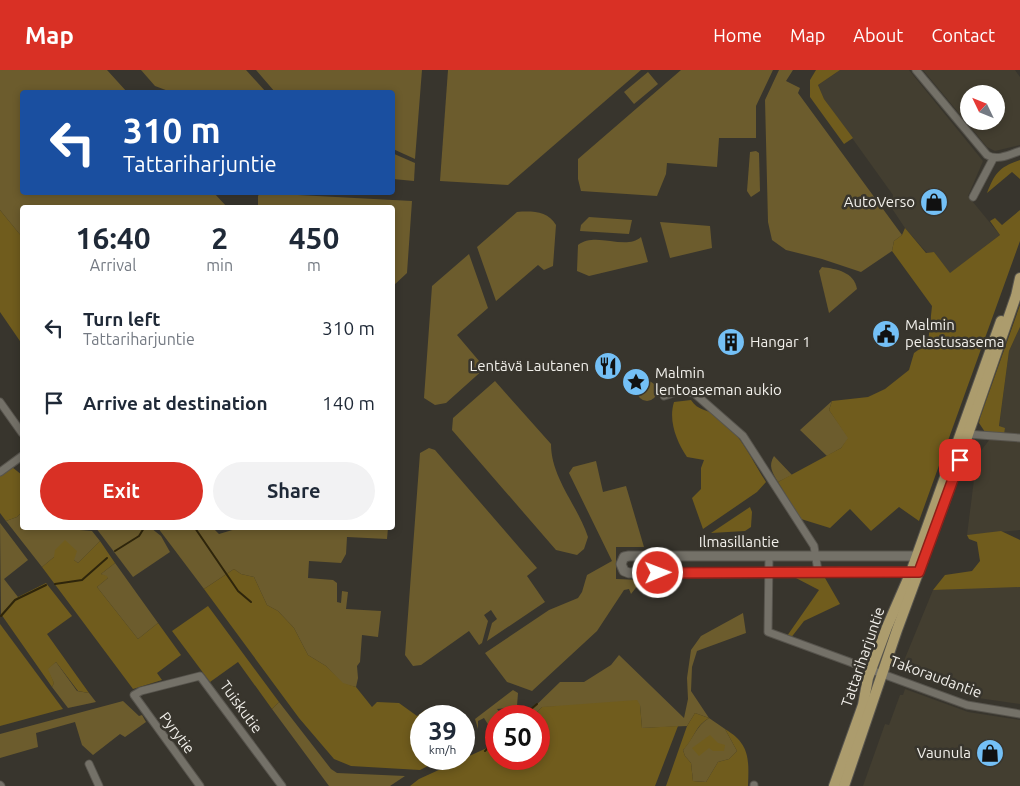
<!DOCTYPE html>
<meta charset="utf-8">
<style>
body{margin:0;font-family:Ubuntu,sans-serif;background:#f2f2f3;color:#1f2937;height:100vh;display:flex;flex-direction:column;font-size:19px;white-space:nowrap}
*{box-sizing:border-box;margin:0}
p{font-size:16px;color:#747a83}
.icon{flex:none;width:28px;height:28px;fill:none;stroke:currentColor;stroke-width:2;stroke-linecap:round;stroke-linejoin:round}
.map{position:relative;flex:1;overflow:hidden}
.details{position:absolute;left:20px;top:135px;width:375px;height:325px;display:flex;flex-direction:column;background:#fff;border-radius:5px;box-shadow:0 2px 8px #0003}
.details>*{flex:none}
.guide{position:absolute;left:20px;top:20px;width:375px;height:105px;border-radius:5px;box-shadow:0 2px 8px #0003;background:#1a4fa0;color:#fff;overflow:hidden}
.needle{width:32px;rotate:313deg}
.buttons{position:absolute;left:960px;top:15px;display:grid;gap:10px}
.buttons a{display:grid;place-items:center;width:45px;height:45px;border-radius:50%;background:#fff;box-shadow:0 2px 8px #0003;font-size:25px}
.speed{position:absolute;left:410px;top:635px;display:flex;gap:10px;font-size:25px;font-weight:700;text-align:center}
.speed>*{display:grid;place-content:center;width:65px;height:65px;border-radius:50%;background:#fff;box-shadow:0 2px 8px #0003;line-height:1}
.speed small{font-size:12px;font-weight:400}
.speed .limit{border:8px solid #d22;background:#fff;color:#111}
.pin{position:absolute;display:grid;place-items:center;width:42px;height:42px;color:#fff;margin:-21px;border-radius:10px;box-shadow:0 2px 8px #0006}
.me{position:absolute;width:55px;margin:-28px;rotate:89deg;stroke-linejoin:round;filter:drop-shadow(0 0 4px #0008)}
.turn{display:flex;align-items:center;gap:18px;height:105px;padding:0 20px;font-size:22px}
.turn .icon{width:65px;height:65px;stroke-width:2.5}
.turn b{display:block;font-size:35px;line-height:42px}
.eta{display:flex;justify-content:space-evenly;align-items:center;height:85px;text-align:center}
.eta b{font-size:30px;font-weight:600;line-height:35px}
.button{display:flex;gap:10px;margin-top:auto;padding:10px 20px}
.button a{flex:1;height:58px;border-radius:30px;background:#d93025;color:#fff;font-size:20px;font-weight:600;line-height:58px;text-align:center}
.button a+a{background:#f2f2f3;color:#1f2937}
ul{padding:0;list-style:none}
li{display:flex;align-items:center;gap:15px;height:75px;padding:0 20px}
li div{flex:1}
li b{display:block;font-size:19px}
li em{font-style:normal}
header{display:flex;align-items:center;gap:30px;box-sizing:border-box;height:70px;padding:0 25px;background:#d93025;color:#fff}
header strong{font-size:24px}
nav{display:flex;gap:28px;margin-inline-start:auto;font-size:18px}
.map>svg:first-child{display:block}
.built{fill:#433e30;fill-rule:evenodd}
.green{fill:#6c5c2d}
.forest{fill:#705c1d}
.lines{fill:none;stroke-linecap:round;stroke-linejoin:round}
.stream{stroke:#2e250b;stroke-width:2}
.street-casing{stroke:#57544d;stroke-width:9}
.secondary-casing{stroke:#57544d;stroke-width:11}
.primary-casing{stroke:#57544d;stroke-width:12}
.street{stroke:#747168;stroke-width:7}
.secondary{stroke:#747168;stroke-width:9}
.primary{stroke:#ac9c6d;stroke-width:10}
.route-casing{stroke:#8d1f18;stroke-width:12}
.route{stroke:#d93025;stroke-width:9}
.labels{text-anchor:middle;stroke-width:5;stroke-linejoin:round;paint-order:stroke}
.poi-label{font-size:15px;fill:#f2f0eb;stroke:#38352d;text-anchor:end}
.street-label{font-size:15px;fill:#f2f0eb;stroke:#38352d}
</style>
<header>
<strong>Map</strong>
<nav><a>Home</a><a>Map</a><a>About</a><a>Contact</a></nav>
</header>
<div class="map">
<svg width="1020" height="716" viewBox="0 0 1020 716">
<rect width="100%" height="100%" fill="#38352d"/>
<g class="built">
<polygon points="840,0 909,0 983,91 968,126 1000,165 950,204 934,182 927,183 905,158 891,137 893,125 824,29 818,15"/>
<path d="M923,0H1015L1020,7V75L995,81L987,77ZM969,24H996V51H969Z"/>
<polygon points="1020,257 1020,460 967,465 977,386 999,357 1009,281"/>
<polygon points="990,517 1020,517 1020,634 971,627 910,605 901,598 933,520"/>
<polygon points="905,619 968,642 1020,650 1020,716 863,716 885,654 889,655 900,625 903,625"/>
</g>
<g class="green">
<polygon points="0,0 107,0 127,22 22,22 22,122 214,123 227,137 22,138 22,167 0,140"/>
<polygon points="141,0 246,0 266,22 171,22 155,16"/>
<polygon points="256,0 422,0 415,89 393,79 392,22 275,22"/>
<polygon points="448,0 641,0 508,115 440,111"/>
<polygon points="681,0 773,0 756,36 756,68 719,68 717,97 667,93 666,104 657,126 581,121 578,109 578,89"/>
<polygon points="779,0 793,0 786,11 800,18 798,23 902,165 894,171 892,181 861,202 822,189 786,180 772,170 768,152 765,30"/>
<polygon points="648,2 658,14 634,34 624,22"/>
<polygon points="756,81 759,83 760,121 751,127 747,121 750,82"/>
<polygon points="392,83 415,93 414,111 393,109"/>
<polygon points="260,123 412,131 407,203 393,216 392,138 260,137 258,135 258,126"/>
<path d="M517,142C532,141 548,141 556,155L553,196L544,200L538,195L496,231L477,177Z"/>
<polygon points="589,147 632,150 629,164 580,161 581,155"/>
<polygon points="660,152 710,156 712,178 670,188"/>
<path d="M641,167L648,192L589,206L577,201L578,175C596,161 625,181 641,167Z"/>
<polygon points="469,184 488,238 457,265 485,298 446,333 435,335 424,328 432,216"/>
<path d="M822,197C837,199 854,202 857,219L829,243L819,201Z"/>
<circle cx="647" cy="321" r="10"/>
<path d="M495,311L551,374C551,408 578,436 588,467L584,479L577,485L556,480L452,360L453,348Z"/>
<polygon points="832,331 829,340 849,368 841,378 827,386 800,360"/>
<polygon points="429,378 435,380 537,498 527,506 545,532 487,571 492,553 497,549 491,540 484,545 488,551 482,573 479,575 469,561 421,595 413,596 405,585 420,383"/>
<path d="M774,386L792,405L778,412C772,402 768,396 774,386Z"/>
<polygon points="596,391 603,422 626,416 644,477 616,477 616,509 642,510 631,524 629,519 624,520 597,561 532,621 507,612 485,583 549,540 578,528 582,522 587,505 612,491 569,403 573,397"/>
<polygon points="22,442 22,458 77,458 80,460 92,461 100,471 78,493 74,490 54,487 42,497 6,451 17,447"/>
<polygon points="0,453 28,490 4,509 18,527 1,544"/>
<polygon points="96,458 151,458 161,466 170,482 133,507"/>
<polygon points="158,458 213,458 219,464 239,458 388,458 387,469 347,467 346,484 341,493 309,491 308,508 333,510 337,513 337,532 341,533 342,521 348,522 346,539 381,541 378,567 362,565 360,592 357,596 358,608 356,617 343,614 326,596 308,585 294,558 278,541 267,535 254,507 241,504 234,499 204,519"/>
<polygon points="115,493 158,553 138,569 97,517 108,508 101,504"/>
<path d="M743,543L746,563L697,581L692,597L691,621L709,648L725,659L737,681L729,689L718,692L706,712L693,711L691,693L685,686L683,680C693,669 696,656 709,648L695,643L687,656L642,658L640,635L542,637L533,646H525L560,612H584L611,595L619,585L684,648L688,629L687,608L691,580L701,566Z"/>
<polygon points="56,592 77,621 89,623 96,632 68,638 52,617 54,613 47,599"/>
<polygon points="513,620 518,623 517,636 508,644 507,638 497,639 503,646 496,646 496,651 489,656 484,648 478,651 478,659 475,649"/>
<polygon points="123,631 139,646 142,645 146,652 125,667 120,664 93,685 82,675 75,652 36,663 38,677 0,688 0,664"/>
<polygon points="279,632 331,699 337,703 405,706 390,716 329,716 272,639"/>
</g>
<g class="forest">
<polygon points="816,0 840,0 818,15 824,29 853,68 844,74 810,27 810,10"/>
<path d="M1020,90V109L1012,102L987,123C995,103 999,97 1020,90Z"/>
<polygon points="0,140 22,167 22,274 0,242"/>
<polygon points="1020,140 1020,171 919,451 899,437 871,461 850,439 830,458 801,449 778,412 841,378 848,368 829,340 832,331 868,327 885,319 909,300 914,283 928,273 932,236 892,181 894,171 902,165 905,158 926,183 934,182 950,203 1000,165 990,151 995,148 1002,155"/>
<polygon points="1020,235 1020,257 1009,281 999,356 1005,358 1004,364 985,362 979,353 980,348"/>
<path d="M691,330C698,341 707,339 717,346C739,361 752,390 766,412L757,422L703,459L692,428L701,419V398L704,390L687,387C677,372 668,351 674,332Z"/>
<polygon points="12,397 22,405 22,442 17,447 6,451 0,443 0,405"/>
<polygon points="750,437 752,442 751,457 745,461 711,463"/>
<polygon points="1001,461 1020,470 1020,517 933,520 945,505 972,501 980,491 977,472 969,469 967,465"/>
<polygon points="65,470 77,481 74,490 78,493 100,471 115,493 101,504 107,506 108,508 97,517 138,569 158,553 181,585 157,603 162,610 133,619 42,497 54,487 55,480"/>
<polygon points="234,499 241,504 254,507 267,535 278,541 294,558 308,585 326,596 343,613 356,617 372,637 377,632 399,633 417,646 425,640 431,646 421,646 421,689 442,689 420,700 351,696 334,689 299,648 204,519"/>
<polygon points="794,507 825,508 840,534 804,551 790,569 787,566 819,520"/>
<polygon points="46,513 72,546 47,564 89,623 78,621 56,592 48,599 54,613 52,617 1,544 16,528"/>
<polygon points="208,536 279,632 272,639 238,592 210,612 172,561"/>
<polygon points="0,554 63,639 0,656"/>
<polygon points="637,630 640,635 642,658 678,656 655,716 410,716 419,709 489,677 496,671 496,689 539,689 539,646 533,646 542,637"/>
<path d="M695,643L709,648C694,657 695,668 683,680L685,686L691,693L693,711L706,712L718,692L729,689L737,681L725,659C750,674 749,689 748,716H666L687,656Z"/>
<polygon points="710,665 718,673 725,675 724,681 713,681 709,678 699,686 692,678"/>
</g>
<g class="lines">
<g class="stream">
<polyline points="195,458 238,521 251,532"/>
<polyline points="115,481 139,466 144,458"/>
<polyline points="55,514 82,510 107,488"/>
<polyline points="1,546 15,530 46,515"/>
<polyline points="523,646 537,634"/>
<polyline points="485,681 496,670"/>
</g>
<g class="street-casing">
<g id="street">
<path d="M916,0L987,85C997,91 1009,85 1020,81"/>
<polyline points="973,127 993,89"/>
<polyline points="664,326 680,321 694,323 743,366 814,476 818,501"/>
<polyline points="0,332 22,363"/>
<polyline points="966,364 1020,368"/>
<polyline points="0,402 22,386"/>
<polyline points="769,486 768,562 967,635 1020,644"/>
<polyline points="89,694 99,716"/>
<polyline points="0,715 1,716"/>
<polyline points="200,716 134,625 141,621 200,606 282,716"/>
<polyline points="754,716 754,715"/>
</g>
</g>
<g class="secondary-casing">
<polyline id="secondary" points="917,502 629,503 624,501 621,494 624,487 629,486 922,486"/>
</g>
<g class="primary-casing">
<g id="primary">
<polyline points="834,716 863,635 868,608 887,557 911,502 1001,251"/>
<polyline points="844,716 897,560 948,422 1016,226 1020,208"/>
</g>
</g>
<use href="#street" class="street"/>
<use href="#secondary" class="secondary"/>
<use href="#primary" class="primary"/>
</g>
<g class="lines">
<g class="route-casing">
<polyline id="route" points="658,503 919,502 960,390"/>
</g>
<use href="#route" class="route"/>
</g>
<defs>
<g id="shop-disc" transform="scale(1.4375)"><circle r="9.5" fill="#74c0f6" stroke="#38352d"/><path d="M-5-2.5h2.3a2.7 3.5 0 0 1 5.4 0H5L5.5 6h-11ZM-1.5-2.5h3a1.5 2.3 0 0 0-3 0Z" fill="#111"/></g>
<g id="civic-disc" transform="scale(1.4375)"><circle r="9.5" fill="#74c0f6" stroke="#38352d"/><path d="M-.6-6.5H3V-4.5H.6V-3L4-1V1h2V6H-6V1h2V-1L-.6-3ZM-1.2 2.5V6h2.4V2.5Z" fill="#111"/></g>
<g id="building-disc" transform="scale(1.4375)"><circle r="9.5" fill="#74c0f6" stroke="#38352d"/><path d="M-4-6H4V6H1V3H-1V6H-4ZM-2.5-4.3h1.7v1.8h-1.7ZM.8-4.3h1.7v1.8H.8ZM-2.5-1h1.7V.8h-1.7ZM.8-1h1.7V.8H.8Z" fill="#111"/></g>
<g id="restaurant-disc" transform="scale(1.4375)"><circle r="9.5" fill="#74c0f6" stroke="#38352d"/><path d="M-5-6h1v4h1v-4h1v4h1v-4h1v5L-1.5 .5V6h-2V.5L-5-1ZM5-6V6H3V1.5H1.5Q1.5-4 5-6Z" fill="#111"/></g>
<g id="sight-disc" transform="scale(1.4375)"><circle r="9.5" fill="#74c0f6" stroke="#38352d"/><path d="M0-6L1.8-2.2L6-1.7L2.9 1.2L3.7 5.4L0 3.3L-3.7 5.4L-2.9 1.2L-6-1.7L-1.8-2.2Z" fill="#111"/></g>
</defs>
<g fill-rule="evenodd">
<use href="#shop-disc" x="934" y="132"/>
<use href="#civic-disc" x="886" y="264"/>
<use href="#building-disc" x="731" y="272"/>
<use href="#restaurant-disc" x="608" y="296"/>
<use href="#sight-disc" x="636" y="312"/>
<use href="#shop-disc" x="990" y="683"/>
</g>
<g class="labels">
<g class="poi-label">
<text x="915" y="137">AutoVerso</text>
<text x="905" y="260" text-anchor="start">Malmin<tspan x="905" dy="17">pelastusasema</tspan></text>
<text x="750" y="277" text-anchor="start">Hangar 1</text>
<text x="589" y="301">Lentävä Lautanen</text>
<text x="655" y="308" text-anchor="start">Malmin<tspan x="655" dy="17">lentoaseman aukio</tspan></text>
<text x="971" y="688">Vaunula</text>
</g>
<g class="street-label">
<text x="739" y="477">Ilmasillantie</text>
<text transform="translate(863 587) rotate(-71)" y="5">Tattariharjuntie</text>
<text transform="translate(936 607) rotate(20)" y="5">Takoraudantie</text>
<text transform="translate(241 637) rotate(54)" y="5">Tuiskutie</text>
<text transform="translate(177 663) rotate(53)" y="5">Pyrytie</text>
</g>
</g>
</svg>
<div class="buttons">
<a><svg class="needle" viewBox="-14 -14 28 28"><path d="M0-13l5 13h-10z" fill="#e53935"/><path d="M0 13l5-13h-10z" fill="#747a83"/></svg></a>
</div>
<div class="speed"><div>39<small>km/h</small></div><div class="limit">50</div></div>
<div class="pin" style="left:960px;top:390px;background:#d93025"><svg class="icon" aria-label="arrive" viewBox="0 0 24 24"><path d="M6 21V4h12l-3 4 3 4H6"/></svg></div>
<svg class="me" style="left:658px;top:503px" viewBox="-20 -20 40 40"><circle r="17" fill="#d93025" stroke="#fff" stroke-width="3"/><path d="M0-11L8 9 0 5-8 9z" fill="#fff"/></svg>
<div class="guide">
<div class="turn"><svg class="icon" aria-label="left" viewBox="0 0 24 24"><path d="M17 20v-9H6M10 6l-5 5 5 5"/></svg><div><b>310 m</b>Tattariharjuntie</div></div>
</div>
<section class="details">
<div class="eta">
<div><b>16:40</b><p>Arrival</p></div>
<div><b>2</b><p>min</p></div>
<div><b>450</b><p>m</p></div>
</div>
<ul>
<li><svg class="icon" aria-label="left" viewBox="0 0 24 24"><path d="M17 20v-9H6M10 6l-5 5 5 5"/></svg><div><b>Turn left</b><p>Tattariharjuntie</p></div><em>310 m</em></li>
<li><svg class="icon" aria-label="arrive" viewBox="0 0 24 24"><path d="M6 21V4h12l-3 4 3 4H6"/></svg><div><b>Arrive at destination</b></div><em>140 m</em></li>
</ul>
<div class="button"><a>Exit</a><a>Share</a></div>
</section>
</div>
